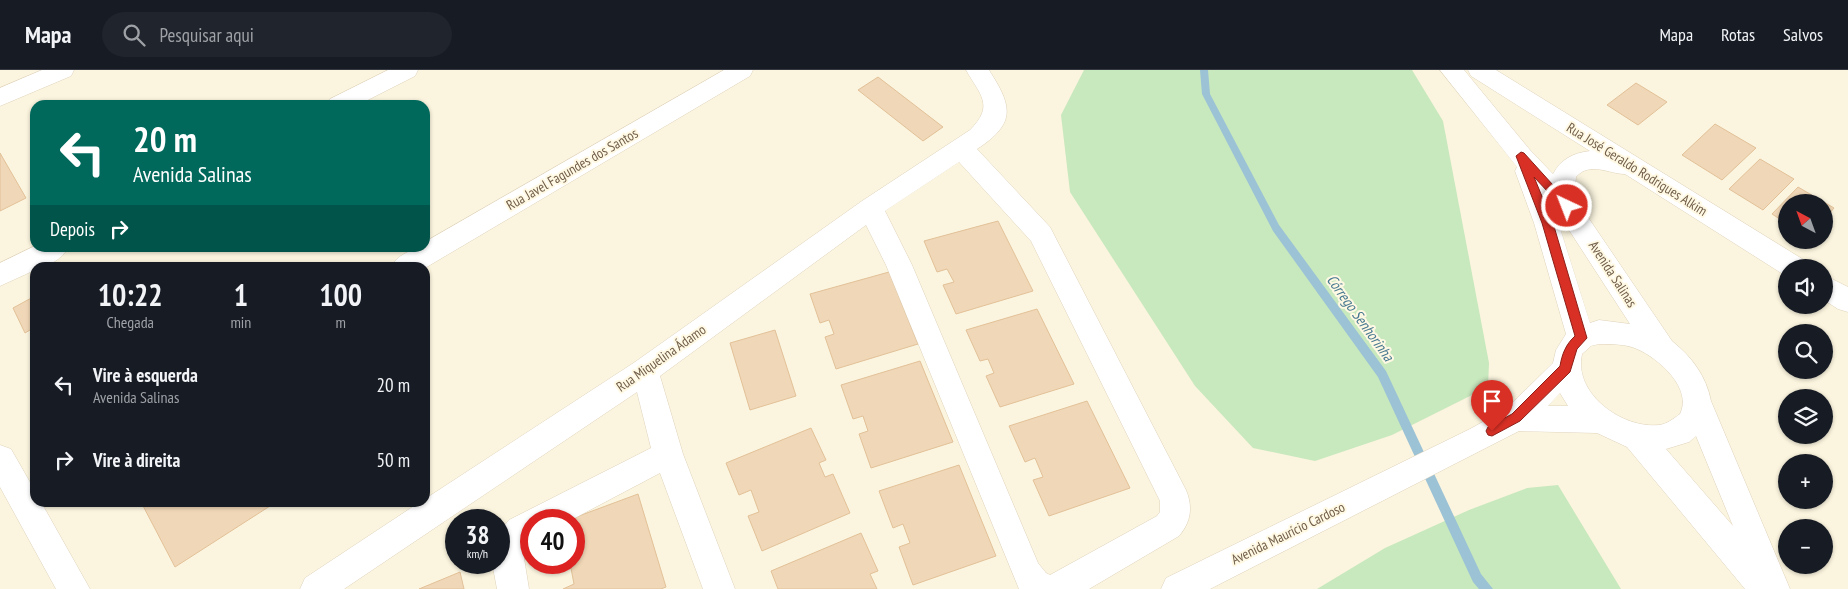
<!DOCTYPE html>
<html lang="pt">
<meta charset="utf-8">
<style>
body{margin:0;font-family:"PT Sans Narrow",sans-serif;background:#20242c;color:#f1f3f6;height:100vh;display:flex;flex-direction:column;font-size:19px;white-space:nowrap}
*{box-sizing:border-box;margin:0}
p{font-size:16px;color:#9ea1a6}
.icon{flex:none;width:28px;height:28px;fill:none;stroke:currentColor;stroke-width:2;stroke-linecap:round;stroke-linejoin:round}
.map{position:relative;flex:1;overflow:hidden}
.sheet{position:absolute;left:30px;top:192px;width:400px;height:245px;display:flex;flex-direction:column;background:#171b24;border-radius:15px;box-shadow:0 1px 4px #0004}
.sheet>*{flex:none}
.banner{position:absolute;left:30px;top:30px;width:400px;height:152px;border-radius:15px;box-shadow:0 1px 4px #0004;background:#00695c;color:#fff;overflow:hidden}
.needle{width:32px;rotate:319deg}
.buttons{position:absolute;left:1778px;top:124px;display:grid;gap:10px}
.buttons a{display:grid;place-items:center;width:55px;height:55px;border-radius:50%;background:#171b24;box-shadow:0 1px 4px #0004;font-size:25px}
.speed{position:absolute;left:445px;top:439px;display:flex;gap:10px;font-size:25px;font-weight:700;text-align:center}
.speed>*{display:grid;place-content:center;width:65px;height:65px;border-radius:50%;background:#171b24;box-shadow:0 1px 4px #0004;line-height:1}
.speed small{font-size:12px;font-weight:400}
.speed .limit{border:8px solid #d22;background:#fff;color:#111}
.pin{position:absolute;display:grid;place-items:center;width:42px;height:42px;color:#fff;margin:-51px -21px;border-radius:50% 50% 50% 0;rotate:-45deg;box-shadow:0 0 5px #0007}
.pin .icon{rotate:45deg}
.me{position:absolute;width:55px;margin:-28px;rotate:317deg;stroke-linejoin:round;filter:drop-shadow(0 0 4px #0008)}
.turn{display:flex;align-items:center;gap:18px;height:105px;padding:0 20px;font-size:22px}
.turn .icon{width:65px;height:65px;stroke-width:2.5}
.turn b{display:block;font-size:35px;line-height:42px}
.then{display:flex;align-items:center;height:48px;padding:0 20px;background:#0003;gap:10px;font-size:19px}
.eta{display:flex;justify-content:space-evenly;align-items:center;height:85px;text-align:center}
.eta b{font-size:30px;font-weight:800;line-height:35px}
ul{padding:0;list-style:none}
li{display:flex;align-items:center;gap:15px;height:75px;padding:0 20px}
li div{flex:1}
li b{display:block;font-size:19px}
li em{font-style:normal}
header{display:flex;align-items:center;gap:30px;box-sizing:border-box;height:70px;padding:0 25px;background:#171b24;border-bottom:1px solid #363941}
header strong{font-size:24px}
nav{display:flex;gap:28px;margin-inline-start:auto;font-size:18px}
.search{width:350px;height:45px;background:#20242c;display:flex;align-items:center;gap:12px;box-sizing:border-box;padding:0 18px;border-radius:28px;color:#9ea1a6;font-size:19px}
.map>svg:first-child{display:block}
.green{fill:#c8e8be}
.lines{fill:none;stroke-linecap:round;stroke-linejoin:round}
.stream{fill:#9bc2d5;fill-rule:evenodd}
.building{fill:#f0d7b7;stroke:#e2c198}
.minor-casing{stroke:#dfd2bb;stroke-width:1}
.minor{fill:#fff;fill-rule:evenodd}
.route{fill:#d93025;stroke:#8d1f18}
.labels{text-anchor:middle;stroke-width:4;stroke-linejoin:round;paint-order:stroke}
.street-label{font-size:14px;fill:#705d48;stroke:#fff9e4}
.water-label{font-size:15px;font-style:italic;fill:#487991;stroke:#fff9e4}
</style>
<header>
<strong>Mapa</strong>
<div class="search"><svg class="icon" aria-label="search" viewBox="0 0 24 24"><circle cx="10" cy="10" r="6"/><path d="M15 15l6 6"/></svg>Pesquisar aqui</div>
<nav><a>Mapa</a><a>Rotas</a><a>Salvos</a></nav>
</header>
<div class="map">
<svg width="1848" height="519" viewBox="0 0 1848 519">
<rect width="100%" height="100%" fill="#fbf5df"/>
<g class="green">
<polygon points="1084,0 1412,0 1443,51 1489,293 1488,317 1392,365 1315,391 1253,378 1195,316 1070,122 1061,45"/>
<polygon points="1558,415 1621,519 1317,519 1385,478 1469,440 1527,418"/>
</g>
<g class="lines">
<polygon class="stream" points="1200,0 1208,0 1210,24 1279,155 1386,301 1481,504 1493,519 1479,519 1473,512 1378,307 1273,161 1202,24"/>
</g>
<g class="building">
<polygon points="878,7 943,57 923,71 858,20"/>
<polygon points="1636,13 1667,32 1638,55 1607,35"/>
<polygon points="1715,54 1756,78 1722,110 1682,85"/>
<polygon points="0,83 26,128 0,141"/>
<polygon points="1760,89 1794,109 1763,140 1729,119"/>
<polygon points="1798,117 1834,138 1824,150 1824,132 1786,132 1786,153 1772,144"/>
<polygon points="998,151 1033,221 956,244 943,215 954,212 947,199 937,202 924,171"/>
<polygon points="889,202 918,274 836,299 825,267 834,264 829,250 820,253 810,224"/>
<polygon points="35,226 35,257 25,263 13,238"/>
<polygon points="1037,239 1074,314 1000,337 986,306 994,303 988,289 980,291 966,260"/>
<polygon points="775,260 796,326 750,340 730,273"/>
<polygon points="920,291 953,372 871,398 859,364 868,361 863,346 853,349 841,315"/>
<polygon points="1087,331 1130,418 1049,446 1033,410 1043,407 1035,388 1025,392 1009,356"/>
<polygon points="811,358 826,390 819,393 825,407 833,404 850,443 762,481 748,446 759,442 751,420 739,425 726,393"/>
<polygon points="959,395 996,486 913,515 899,477 910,473 903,454 893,458 879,421"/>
<polygon points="638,424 666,517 661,519 563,519 574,514 570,493 557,498 556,492 574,492 574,450 568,450"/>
<polygon points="141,432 267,432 270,436 175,497"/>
<polygon points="861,463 878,501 870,504 877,519 778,519 771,501"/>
<polygon points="460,502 464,519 419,519"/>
</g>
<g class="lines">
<g class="minor-casing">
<g id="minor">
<polygon points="42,0 74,0 71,6 0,36 0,18"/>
<polygon points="388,0 418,0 415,6 358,35 326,35 330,29"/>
<path d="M724,0H753L750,6L425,198H390C396,186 412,178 425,178V172Z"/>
<path d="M966,0H989C1012,36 1017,53 977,79L1050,157L1186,420C1193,437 1191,452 1179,466L1089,519H1019L886,195L866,155L660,306L683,384L735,519H703L660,403L571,450H531V471L523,482L529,519H497L492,492H499V462L509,450L651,378L637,322L344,519H300L305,508L420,432H425V429L635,292L862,131L970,60C995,35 980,25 966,0ZM959,92L1031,171L1160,431V442L1157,446L1050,505L1046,503L1038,493L912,195L885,141Z"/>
<path d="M1440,0H1464L1530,80L1553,104C1561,89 1573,83 1590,81L1471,6L1468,0H1496L1804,190L1808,198H1786V206L1625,104C1609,104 1590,91 1576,107L1575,118L1579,134L1672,271C1692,287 1706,306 1711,331L1790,519H1745L1627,377L1597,363L1519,361L1210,519H1161L1166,508L1470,359L1506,339L1553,293L1556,280L1566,264L1534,153L1515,101L1517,97ZM1554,139L1558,143L1630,254L1599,250L1590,253ZM1599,274C1612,274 1626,274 1637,279C1658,288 1693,318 1680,344C1673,349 1667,354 1659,355C1623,359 1573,324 1582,284L1591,276ZM1560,323L1568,336H1548ZM1696,366L1733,456L1666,379L1689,372Z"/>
<path d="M35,176V178H68C63,188 47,198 35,198V200L0,216V193Z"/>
<polygon points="1824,205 1848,217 1848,242 1838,239 1824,230"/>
<polygon points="0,375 11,379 35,421 35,432 41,432 90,519 56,519 0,417"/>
</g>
</g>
<use href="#minor" class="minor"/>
</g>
<path class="route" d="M1521,82L1524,83L1572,136L1567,140L1563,138L1534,107L1553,153L1587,268L1577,279L1570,302L1520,351L1492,366L1488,365L1486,361L1488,357L1512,344L1560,296C1562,284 1566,274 1575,266L1542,153L1516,86Z"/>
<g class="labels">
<g class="street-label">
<text transform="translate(572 99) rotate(-30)" y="5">Rua Javel Fagundes dos Santos</text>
<text transform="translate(1637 99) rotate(32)" y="5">Rua José Geraldo Rodrigues Alkim</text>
<text transform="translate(1613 204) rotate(57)" y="5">Avenida Salinas</text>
<text transform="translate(661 288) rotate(-35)" y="5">Rua Miquelina Ádamo</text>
<text transform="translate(1288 463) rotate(-26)" y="5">Avenida Maurício Cardoso</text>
</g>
<g class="water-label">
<text transform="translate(1360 248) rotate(54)" y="5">Córrego Senhorinha</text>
</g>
</g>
</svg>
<div class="buttons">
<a><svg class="needle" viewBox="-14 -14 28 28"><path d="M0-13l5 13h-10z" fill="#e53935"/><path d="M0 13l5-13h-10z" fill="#9ea1a6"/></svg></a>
<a><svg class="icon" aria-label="sound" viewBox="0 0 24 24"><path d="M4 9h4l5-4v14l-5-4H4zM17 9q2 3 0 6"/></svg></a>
<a><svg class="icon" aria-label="search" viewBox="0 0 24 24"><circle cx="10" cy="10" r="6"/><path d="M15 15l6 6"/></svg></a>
<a><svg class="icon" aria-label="layers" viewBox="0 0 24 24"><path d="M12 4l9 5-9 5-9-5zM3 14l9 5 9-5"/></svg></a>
<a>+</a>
<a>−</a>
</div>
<div class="speed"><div>38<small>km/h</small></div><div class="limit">40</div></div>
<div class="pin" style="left:1492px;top:361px;background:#d93025"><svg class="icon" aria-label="arrive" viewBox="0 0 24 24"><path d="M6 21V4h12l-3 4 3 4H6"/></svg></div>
<svg class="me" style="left:1567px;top:136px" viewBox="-20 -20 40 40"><circle r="17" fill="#d93025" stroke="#fff" stroke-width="3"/><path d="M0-11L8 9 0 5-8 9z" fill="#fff"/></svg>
<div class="banner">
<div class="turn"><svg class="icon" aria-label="left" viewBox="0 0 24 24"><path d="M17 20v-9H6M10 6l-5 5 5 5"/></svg><div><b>20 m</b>Avenida Salinas</div></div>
<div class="then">Depois<svg class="icon" aria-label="right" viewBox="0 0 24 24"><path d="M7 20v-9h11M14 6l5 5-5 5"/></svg></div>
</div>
<section class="sheet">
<div class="eta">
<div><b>10:22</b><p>Chegada</p></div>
<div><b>1</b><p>min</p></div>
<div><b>100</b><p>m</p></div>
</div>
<ul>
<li><svg class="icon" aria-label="left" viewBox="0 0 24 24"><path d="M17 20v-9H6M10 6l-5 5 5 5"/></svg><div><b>Vire à esquerda</b><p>Avenida Salinas</p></div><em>20 m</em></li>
<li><svg class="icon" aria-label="right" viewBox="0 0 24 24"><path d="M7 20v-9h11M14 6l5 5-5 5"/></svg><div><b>Vire à direita</b></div><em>50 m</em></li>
</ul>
</section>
</div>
